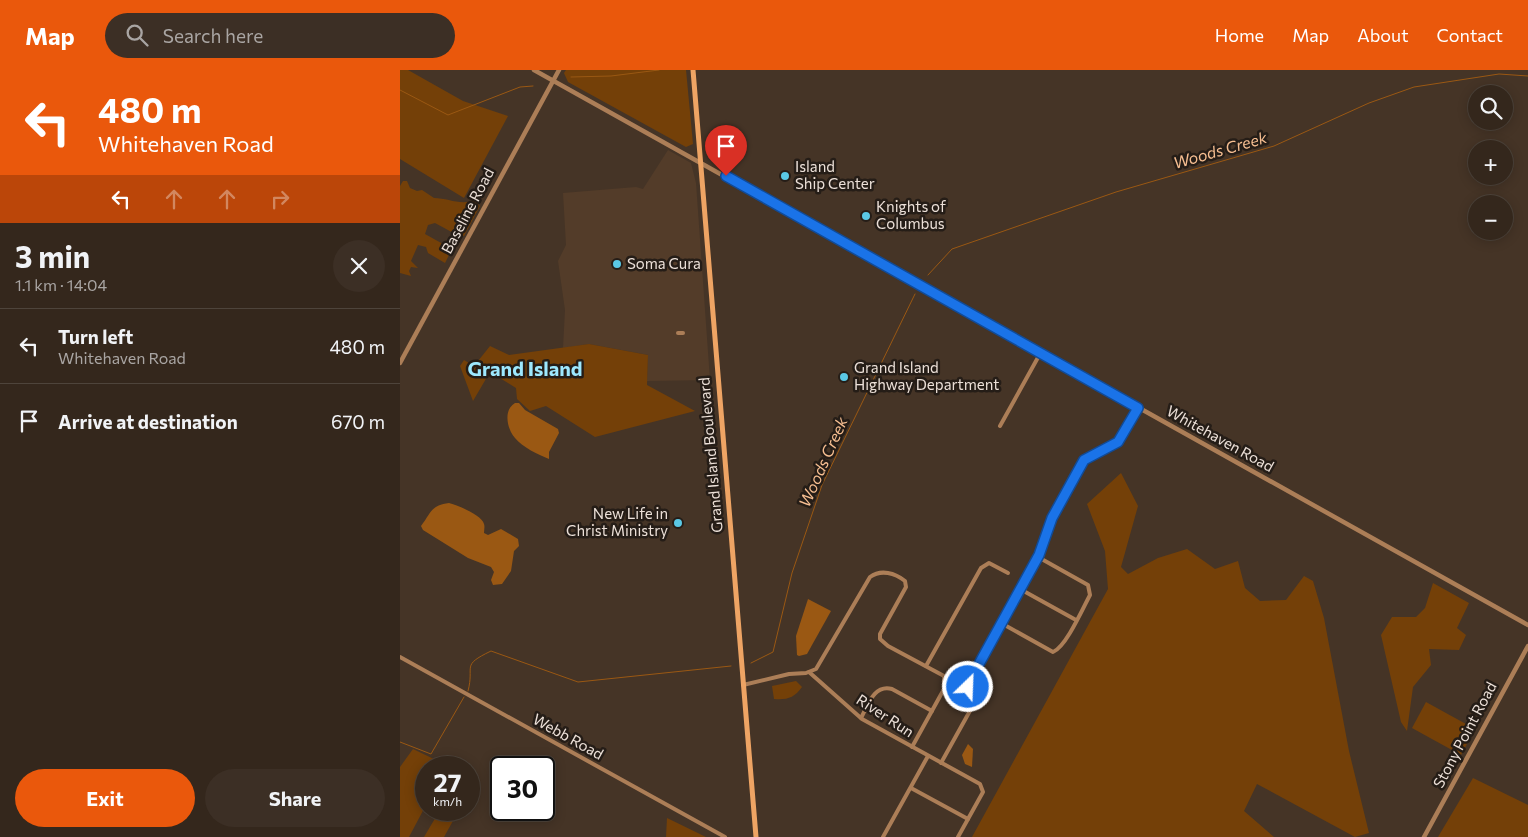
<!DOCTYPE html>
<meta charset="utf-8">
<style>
body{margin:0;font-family:Commissioner,sans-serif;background:#3c2f25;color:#f1f3f6;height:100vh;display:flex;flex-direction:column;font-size:19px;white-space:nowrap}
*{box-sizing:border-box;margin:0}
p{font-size:16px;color:#a9a5a3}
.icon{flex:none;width:28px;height:28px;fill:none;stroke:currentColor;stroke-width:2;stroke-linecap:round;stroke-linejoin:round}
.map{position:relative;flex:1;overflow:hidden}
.drawer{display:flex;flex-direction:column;background:#34271c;width:400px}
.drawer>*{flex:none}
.banner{background:#ea580c;color:#fff;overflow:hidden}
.fabs{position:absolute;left:1068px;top:15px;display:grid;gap:10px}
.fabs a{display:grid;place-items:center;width:45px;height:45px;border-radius:50%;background:#34271c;box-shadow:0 2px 12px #0003,0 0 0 1px #4e443b;font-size:25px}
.speed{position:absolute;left:15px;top:686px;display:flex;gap:10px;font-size:25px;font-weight:700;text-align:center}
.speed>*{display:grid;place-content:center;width:65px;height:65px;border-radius:50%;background:#34271c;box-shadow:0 2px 12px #0003,0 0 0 1px #4e443b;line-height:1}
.speed small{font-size:12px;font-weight:400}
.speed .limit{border:2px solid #111;border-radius:8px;background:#fff;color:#111}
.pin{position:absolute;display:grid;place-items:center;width:42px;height:42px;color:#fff;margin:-51px -21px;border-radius:50% 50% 50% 0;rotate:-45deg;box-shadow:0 0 5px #0007}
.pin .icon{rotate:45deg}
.me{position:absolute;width:55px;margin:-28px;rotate:24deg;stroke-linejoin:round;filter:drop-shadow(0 0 4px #0008)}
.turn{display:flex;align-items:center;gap:18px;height:105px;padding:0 15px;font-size:22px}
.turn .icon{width:65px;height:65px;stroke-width:2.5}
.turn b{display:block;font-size:35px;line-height:42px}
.lanes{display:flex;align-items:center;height:48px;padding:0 15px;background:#0003;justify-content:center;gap:25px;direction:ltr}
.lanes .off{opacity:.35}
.round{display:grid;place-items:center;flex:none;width:52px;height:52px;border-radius:26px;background:#3c2f25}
.head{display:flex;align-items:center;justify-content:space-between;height:85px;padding:0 15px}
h1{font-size:30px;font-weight:700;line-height:38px}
.cta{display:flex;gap:10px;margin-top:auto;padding:10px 15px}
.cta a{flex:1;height:58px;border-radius:30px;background:#ea580c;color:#fff;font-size:20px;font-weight:700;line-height:58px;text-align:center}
.cta a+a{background:#3c2f25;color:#f1f3f6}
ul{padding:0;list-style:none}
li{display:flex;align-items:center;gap:15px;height:75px;padding:0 15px;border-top:1px solid #4e443b}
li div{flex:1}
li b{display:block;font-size:19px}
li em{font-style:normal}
header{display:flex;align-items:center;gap:30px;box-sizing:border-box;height:70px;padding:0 25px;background:#ea580c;color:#fff}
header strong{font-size:24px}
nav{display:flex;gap:28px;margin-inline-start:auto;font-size:18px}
.search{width:350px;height:45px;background:#3c2f25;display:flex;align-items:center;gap:12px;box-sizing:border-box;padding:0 18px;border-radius:28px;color:#a9a5a3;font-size:19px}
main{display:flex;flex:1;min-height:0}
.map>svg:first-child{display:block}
.built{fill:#533c29}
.green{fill:#744008}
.water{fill:#9a5813}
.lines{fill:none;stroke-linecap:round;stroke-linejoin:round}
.stream{stroke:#9a5813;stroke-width:1}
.minor{stroke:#ac7e57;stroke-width:4}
.tertiary{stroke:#ac7e57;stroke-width:4.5}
.secondary{stroke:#eea464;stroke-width:5}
.route-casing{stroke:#114b97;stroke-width:12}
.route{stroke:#1a73e8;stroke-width:9}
.poi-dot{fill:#5ac8e5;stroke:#251d17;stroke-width:2}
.labels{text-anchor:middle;stroke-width:5;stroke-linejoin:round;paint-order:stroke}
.poi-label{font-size:15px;fill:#ece0d8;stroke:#251d17;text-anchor:start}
.street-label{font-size:15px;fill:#ece0d8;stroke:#251d17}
.water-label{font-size:16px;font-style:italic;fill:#f6be91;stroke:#251d17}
.district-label{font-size:20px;font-weight:bold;fill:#9de8fe;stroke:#251d17}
</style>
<header>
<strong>Map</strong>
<div class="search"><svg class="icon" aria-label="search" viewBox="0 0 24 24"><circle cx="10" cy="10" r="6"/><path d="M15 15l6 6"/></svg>Search here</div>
<nav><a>Home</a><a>Map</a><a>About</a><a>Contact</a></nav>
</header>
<main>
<section class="drawer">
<div class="banner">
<div class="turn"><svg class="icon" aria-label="left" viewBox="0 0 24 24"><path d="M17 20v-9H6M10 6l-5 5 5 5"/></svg><div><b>480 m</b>Whitehaven Road</div></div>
<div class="lanes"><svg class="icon" aria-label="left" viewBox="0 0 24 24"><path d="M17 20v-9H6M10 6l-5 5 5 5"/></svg><svg class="icon off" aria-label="ahead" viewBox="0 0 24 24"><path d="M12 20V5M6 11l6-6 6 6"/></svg><svg class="icon off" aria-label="ahead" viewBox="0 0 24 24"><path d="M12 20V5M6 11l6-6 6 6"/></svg><svg class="icon off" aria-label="right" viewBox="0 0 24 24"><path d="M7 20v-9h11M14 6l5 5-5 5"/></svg></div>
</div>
<div class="head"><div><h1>3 min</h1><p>1.1 km · 14:04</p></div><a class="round"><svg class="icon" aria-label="close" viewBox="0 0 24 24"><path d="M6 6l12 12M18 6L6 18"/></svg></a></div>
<ul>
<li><svg class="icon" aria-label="left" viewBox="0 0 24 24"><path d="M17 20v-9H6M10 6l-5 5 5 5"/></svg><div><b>Turn left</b><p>Whitehaven Road</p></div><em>480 m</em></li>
<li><svg class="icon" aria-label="arrive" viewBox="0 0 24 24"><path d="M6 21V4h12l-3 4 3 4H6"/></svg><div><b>Arrive at destination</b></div><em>670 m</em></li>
</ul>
<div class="cta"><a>Exit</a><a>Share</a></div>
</section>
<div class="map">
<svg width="1128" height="767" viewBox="0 0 1128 767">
<rect width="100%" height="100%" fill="#453426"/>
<polygon class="built" points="268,80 291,93 296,113 310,310 247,311 248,285 189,274 163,278 165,240 158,191 166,175 163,123 236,117 243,119"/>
<g class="green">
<polygon points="0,0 8,0 63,31 108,46 64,128 0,89"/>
<polygon points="166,0 286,0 293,74 286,77 168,12 164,3"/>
<path d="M3,111H7L10,118L17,121L22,120L34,128C48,128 61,136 74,130L80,136L64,166H59L35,153L28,155L25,164L52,179L45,193L28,183L26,177L18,175L11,191L18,198L11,197L9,201L11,206L0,203V116Z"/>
<polygon points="189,274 248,285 247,315 295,341 195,367 146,336 130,341 117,329 116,318 90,302 73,331 60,296 64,290 74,296 90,276 109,285"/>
<polygon points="721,403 738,436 721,497 728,504 758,488 787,479 815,499 838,491 845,518 860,531 886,530 904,506 913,511 924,548 949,681 969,763 955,767 857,714 844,741 874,767 572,767 708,519 705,481 687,434"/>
<polygon points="1033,513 1069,533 1057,558 1066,565 1059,580 1029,579 1031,595 1013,617 1007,661 1001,652 981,565 992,547 1016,547 1025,538"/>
<path d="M396,611L402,617C394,628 387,630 374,629L372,616Z"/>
<polygon points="1026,632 1075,659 1061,685 1012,658"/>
<polygon points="13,679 38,691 39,697 26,698 26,735 9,767 0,767 0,697"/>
<polygon points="1073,708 1128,735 1128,767 1038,767"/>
<polygon points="40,740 59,740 44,767 24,767"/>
<polygon points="267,748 306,767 266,767"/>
</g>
<g class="water">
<path d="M115,333H119L125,340L158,359L159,363L149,382V389C139,385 122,377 115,368C107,359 103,340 115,333Z"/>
<path d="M49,433C57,435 82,445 84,454C85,457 84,460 84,463L88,465L101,459L118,469L119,476L114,481L111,501L102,514L93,515L91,510L94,502L91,497L68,488L23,460L21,456C31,443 31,435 49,433Z"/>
<polygon points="408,529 431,541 407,584 399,586 397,585 396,566"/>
<polygon points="568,674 573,679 572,697 565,694 562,685"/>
</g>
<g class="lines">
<g class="stream">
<polyline points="171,7 211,6 259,0"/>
<polyline points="0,20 48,45 120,17 133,16"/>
<polyline points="528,205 552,179 716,122 874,76 969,33 1014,17 1099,4 1128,6"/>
<polyline points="351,593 373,582 392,503 422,415 515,224"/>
<path d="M68,621C75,595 60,596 91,581L178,612L331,596"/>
<polyline points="0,672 31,684 64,627"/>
</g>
<g class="minor">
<polyline points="278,263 283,263"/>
<polyline points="600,356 641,282"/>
<polyline points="620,519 676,550"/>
<path d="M601,553L653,582C666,577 683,538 690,525L688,515L638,487"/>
<polyline points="0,587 325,767"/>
<polyline points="526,596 581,498 589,493 608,503"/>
<polyline points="409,602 462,649 580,714 583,722 558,767"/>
<path d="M343,615L389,604L406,603L416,599L470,507C481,499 495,503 505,511L506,517L480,564V569L488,576L544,606V619L512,677"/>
<path d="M461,648C468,635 474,614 492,619L532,641"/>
<polyline points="541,693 576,630 567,614 639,485 652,448 683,390 718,372 738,338"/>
<polyline points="511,718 568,749"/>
<polyline points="483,767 528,686"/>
</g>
<g class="tertiary">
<polyline points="134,0 1128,555"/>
<polyline points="0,293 159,0"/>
<polyline points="1024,767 1128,576"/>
</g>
<polyline class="secondary" points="293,0 356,767"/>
</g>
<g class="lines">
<g class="route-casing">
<polyline id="route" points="326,106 738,338 718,372 684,390 652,448 639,485 568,614 568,617"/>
</g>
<use href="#route" class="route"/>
</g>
<g class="poi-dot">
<circle cx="385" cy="106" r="5"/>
<circle cx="466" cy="146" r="5"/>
<circle cx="217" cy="194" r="5"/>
<circle cx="444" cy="307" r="5"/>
<circle cx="278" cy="453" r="5"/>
</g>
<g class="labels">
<g class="poi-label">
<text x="395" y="102">Island<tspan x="395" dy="17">Ship Center</tspan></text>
<text x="476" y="142">Knights of<tspan x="476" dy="17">Columbus</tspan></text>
<text x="227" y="199">Soma Cura</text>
<text x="454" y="303">Grand Island<tspan x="454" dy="17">Highway Department</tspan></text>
<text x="268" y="449" text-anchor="end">New Life in<tspan x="268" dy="17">Christ Ministry</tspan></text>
</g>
<g class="street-label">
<text transform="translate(68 141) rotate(-62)" y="5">Baseline Road</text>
<text transform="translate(820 369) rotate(29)" y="5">Whitehaven Road</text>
<text transform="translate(311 385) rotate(-95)" y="5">Grand Island Boulevard</text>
<text transform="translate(485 646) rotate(33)" y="5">River Run</text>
<text transform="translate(1065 665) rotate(-62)" y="5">Stony Point Road</text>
<text transform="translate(168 667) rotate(29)" y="5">Webb Road</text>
</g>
<g class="water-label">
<text transform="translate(820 80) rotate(-16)" y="6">Woods Creek</text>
<text transform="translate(423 392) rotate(-66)" y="6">Woods Creek</text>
</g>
<g class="district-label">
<text x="125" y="306">Grand Island</text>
</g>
</g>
</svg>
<div class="fabs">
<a><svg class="icon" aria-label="search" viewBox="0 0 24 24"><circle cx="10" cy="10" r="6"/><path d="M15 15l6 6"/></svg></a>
<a>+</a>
<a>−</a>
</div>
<div class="speed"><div>27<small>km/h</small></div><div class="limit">30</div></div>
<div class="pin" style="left:326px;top:106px;background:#d93025"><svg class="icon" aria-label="arrive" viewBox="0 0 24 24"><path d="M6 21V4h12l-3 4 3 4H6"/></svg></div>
<svg class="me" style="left:568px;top:617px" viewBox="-20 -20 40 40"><circle r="17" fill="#1a73e8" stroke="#fff" stroke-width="3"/><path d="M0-11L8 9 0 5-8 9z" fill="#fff"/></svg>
</div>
</main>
